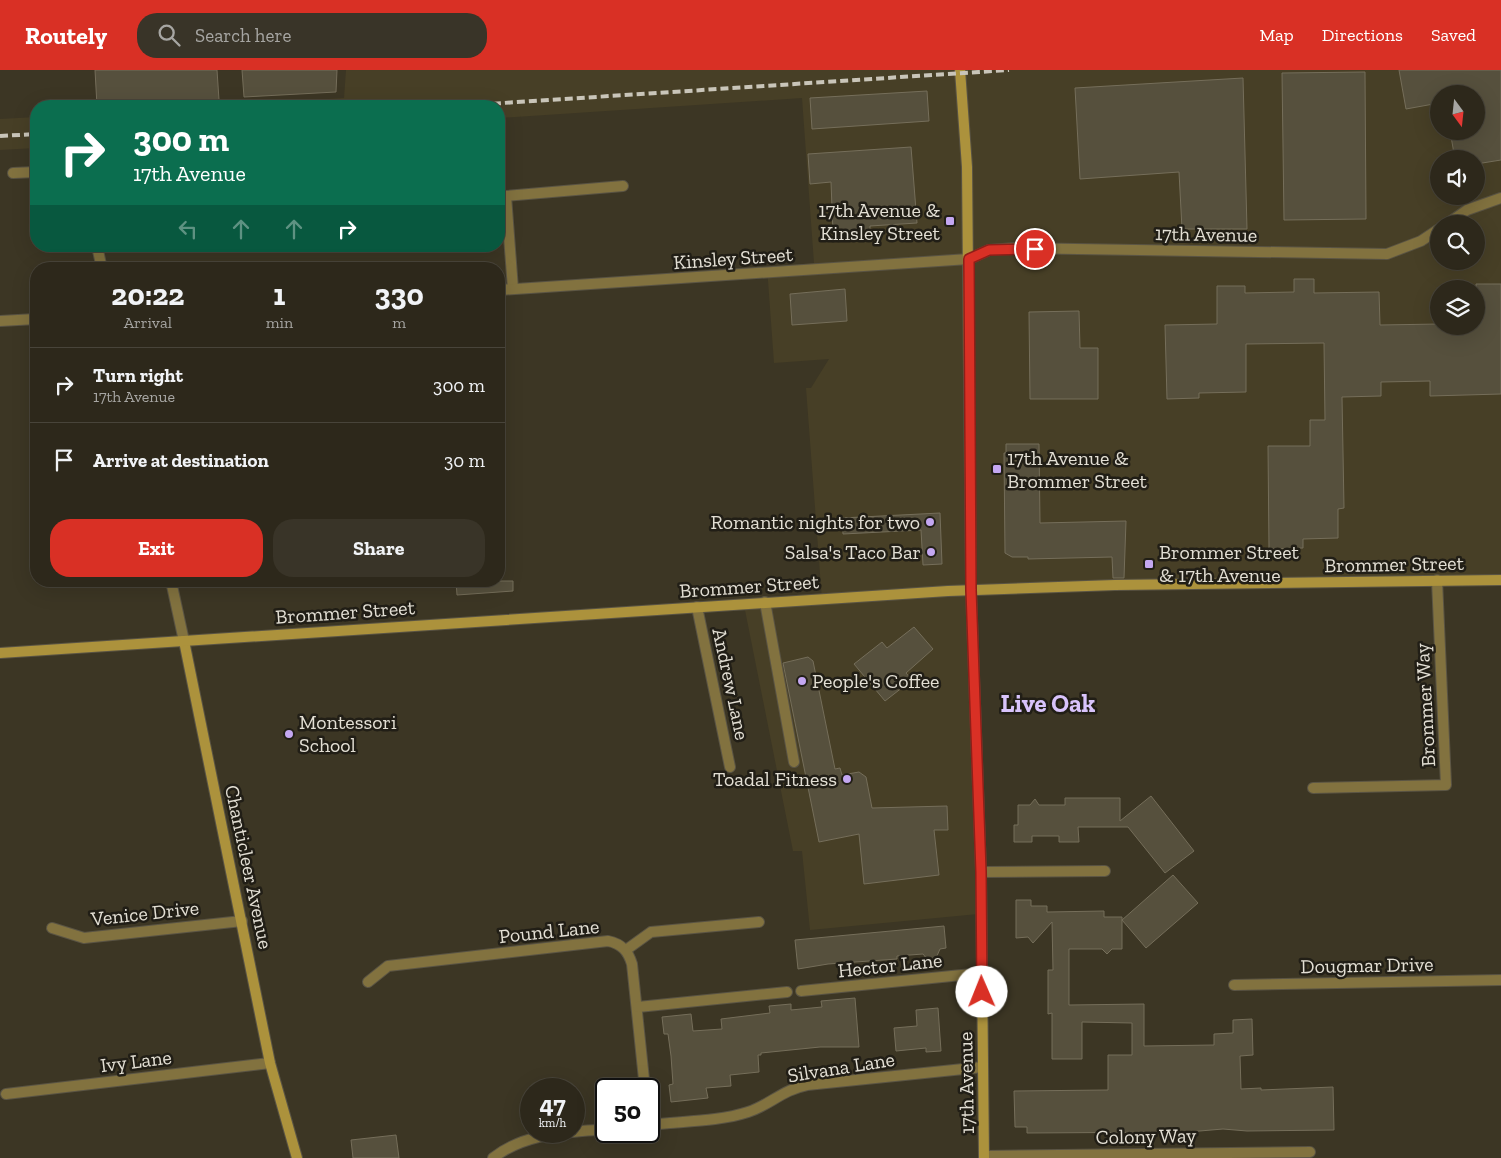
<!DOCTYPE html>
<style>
body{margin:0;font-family:"Zilla Slab",serif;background:#393428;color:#f1f3f6;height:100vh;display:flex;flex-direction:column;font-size:19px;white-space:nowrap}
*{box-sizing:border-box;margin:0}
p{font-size:16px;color:#a7a6a3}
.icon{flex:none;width:28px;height:28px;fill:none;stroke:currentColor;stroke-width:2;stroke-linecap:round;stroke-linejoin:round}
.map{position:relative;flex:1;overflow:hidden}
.side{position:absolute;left:30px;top:192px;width:475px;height:325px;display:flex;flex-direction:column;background:#2d281b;border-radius:20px;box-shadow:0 5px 20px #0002,0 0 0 1px #48443a}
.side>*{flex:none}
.top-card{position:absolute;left:30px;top:30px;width:475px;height:152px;border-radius:20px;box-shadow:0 5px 20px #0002,0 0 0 1px #48443a;background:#0b6e4f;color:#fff;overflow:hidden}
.needle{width:32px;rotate:165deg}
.tools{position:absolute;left:1430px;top:15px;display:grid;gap:10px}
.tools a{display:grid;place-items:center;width:55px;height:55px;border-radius:50%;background:#2d281b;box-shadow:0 5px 20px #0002,0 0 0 1px #48443a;font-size:25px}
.speed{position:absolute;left:520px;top:1008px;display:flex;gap:10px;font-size:25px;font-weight:700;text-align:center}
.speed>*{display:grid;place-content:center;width:65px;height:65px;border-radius:50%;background:#2d281b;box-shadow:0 5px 20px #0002,0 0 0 1px #48443a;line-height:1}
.speed small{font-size:12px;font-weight:400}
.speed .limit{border:2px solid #111;border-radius:8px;background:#fff;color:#111}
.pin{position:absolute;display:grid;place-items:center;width:42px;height:42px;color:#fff;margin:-21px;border:2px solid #fff;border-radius:50%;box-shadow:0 1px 5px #0007}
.me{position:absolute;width:55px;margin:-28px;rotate:359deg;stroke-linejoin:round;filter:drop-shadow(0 0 4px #0008)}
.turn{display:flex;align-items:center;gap:18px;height:105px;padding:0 20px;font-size:22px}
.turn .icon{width:65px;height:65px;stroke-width:2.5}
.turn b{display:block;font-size:35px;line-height:42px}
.lanes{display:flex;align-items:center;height:48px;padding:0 20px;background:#0003;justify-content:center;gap:25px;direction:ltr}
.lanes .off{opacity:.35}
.eta{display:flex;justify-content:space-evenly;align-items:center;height:85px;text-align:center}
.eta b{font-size:30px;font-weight:800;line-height:35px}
.primary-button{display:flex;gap:10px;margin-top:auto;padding:10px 20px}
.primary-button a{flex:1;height:58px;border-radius:20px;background:#d93025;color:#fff;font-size:20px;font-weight:800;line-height:58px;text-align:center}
.primary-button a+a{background:#393428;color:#f1f3f6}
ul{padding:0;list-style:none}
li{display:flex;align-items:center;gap:15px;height:75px;padding:0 20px;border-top:1px solid #48443a}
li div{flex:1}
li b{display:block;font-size:19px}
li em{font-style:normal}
header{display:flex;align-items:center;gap:30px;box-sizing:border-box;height:70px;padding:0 25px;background:#d93025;color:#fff}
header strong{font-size:24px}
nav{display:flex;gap:28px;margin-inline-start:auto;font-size:18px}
.search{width:350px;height:45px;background:#393428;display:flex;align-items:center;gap:12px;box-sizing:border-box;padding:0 18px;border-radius:20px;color:#a7a6a3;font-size:19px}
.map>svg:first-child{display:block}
.built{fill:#473f26;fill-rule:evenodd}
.building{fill:#56503d;stroke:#756e5a}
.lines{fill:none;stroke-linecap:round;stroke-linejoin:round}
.street-casing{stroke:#5a5444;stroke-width:12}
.secondary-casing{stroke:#5a5444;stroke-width:12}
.street{stroke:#82723f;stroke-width:10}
.secondary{stroke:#ac923c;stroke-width:10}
.rail{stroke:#c9c5b9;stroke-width:4;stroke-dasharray:8 4;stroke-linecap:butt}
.route-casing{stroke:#8d1f18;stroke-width:12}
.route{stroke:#d93025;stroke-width:9}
.poi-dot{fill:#c4a7f1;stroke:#211e16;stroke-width:2}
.labels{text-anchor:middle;stroke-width:5;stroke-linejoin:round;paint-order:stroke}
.poi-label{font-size:20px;fill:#e3dfd4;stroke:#211e16;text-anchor:end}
.street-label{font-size:20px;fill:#e3dfd4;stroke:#211e16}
.district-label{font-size:25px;font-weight:bold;fill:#d8c3fb;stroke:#211e16}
</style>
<header>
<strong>Routely</strong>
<div class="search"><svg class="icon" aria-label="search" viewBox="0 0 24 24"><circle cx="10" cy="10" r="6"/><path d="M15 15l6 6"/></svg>Search here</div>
<nav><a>Map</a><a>Directions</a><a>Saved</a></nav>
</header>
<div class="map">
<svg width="1501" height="1088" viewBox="0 0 1501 1088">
<rect width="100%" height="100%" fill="#3c3624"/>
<g class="built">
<path d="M346,0H1501V512L971,521L978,844L810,860L802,781H793L744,535L822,530L806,318H811L829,289L774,293L767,197L814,193L802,28L499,48V36H214L344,28ZM1439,24H1476V61H1439ZM1439,89H1476V126H1439ZM1439,154H1476V191H1439ZM1439,219H1476V256H1439Z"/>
<polygon points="36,47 36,78 0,80 0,49"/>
</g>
<g class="building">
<polygon points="95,0 217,0 219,30 97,36"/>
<polygon points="242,0 337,0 336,22 244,27"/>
<polygon points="1399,0 1501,0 1501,90 1476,94 1476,89 1455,89 1450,61 1476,61 1476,24 1439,24 1439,33 1406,39"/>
<polygon points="1365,2 1366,149 1284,150 1282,3"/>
<polygon points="1243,8 1247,159 1182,159 1179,102 1080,109 1075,18"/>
<polygon points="927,21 929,51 812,59 810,28"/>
<polygon points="911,77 917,153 870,156 870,160 833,163 831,112 810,114 808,84"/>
<polygon points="1294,209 1314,209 1314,223 1379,222 1380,255 1439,254 1439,256 1476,256 1476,214 1501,214 1501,324 1430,326 1430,311 1381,312 1381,326 1342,327 1344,438 1338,439 1338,468 1303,469 1303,478 1269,479 1268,376 1310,376 1310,350 1325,350 1324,273 1246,274 1246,322 1199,323 1199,328 1167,329 1165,255 1217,254 1217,216 1245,216 1245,223 1294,222"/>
<polygon points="845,219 847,251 792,255 790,224"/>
<polygon points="1079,241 1080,278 1098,278 1098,329 1030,329 1029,242"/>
<polygon points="1006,374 1039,374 1040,453 1126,451 1124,508 1113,508 1112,487 1028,489 1028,487 1012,487 1005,483 1004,383 1006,383"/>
<polygon points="940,443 942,494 923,495 921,460 843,464 842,448"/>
<polygon points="456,511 513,511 513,521 457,525"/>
<polygon points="914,557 933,579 906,603 912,610 885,631 854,594 882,572 887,578"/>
<polygon points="808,587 813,591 835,699 840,698 842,705 859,702 866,707 872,738 947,736 948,760 934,760 939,805 864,814 859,764 819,772 783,593"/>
<polygon points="1151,726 1194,781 1165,803 1128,757 1078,757 1079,772 1059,772 1059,766 1032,766 1032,772 1014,772 1014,755 1018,755 1018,735 1030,735 1035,729 1039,735 1065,735 1065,728 1120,728 1120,751"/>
<polygon points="1173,805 1198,833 1146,878 1122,850 1122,879 1112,879 1107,884 1102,879 1069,879 1069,935 1144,934 1144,976 1214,975 1214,964 1233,963 1233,950 1252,949 1253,985 1240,986 1241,1019 1261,1018 1261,1020 1333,1017 1334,1060 1247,1061 1223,1059 1188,1062 1027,1063 1027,1057 1015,1057 1014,1021 1108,1020 1108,985 1132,985 1132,953 1082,952 1082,989 1052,989 1052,943 1048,944 1048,900 1053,900 1052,852 1033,873 1028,867 1016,868 1016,830 1031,830 1031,836 1047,836 1047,842 1104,841 1104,847 1122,847 1122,850"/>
<polygon points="944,856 946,878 940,879 936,888 927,889 923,884 897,886 897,889 828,894 798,899 795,870"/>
<polygon points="855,928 859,977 820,977 761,983 761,985 758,985 759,1002 730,1005 731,1016 706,1018 708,1028 671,1032 669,1015 673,1014 671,986 668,964 664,964 662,947 691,944 693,961 722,959 721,949 770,943 769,936 791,934 791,940 822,937 821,931"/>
<polygon points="938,938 941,981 926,982 926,978 896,981 894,958 917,956 916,940"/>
<polygon points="396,1065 399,1088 353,1088 351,1070"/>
</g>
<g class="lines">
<g class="street-casing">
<g id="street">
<polyline points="13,103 36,102"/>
<polyline points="1447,154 1467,140 1501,128"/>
<polyline points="97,176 102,199"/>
<polyline points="513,219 506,126 623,116"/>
<polyline points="499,220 969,189 989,180 1016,178 1387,184 1421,171 1439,159"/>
<polyline points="0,251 36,249"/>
<polyline points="171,511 184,571"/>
<polyline points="765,532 794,692"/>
<polyline points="697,537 730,697"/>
<polyline points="1313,718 1446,715 1437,510"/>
<polyline points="981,802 1105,801"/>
<polyline points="52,858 84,868 242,851"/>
<polyline points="626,880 651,862 759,852"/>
<path d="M368,912L388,896L608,871C622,874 628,881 632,894L645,1019"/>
<polyline points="1234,915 1501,910"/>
<polyline points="801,921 982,903"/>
<polyline points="638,937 787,922"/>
<polyline points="6,1024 270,993"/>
<path d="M649,1055C681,1051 717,1052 748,1042C770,1035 782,1020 807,1015L983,997"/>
<polyline points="984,1086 1310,1082"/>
<path d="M493,1088C526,1062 566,1063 606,1059"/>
</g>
</g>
<g class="secondary-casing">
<g id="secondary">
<polyline points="960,0 967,97 971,520 981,802 984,1088"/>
<polyline points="184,571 270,993 297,1088"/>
<polyline points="0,583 948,521 1115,515 1501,510"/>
</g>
</g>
<use href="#street" class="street"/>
<use href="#secondary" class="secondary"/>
<g class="rail">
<polyline points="457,36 1009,0"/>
<polyline points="0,66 36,64"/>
</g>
</g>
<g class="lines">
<g class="route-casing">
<polyline id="route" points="982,922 981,802 971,520 969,189 989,180 1035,179"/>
</g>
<use href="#route" class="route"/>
</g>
<g class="poi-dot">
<rect x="945" y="146" width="10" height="10" rx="2.5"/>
<rect x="992" y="394" width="10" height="10" rx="2.5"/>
<circle cx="930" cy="452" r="5"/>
<circle cx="931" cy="482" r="5"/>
<rect x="1144" y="489" width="10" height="10" rx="2.5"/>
<circle cx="802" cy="611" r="5"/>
<circle cx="289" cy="664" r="5"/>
<circle cx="847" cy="709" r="5"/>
</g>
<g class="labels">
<g class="poi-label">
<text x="940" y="147">17th Avenue &amp;<tspan x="940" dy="23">Kinsley Street</tspan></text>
<text x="1007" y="395" text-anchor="start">17th Avenue &amp;<tspan x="1007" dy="23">Brommer Street</tspan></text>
<text x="920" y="459">Romantic nights for two</text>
<text x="921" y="489">Salsa's Taco Bar</text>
<text x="1159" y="489" text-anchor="start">Brommer Street<tspan x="1159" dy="23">&amp; 17th Avenue</tspan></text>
<text x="812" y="618" text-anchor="start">People's Coffee</text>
<text x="299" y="659" text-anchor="start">Montessori<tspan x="299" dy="23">School</tspan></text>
<text x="837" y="716">Toadal Fitness</text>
</g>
<g class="street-label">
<text transform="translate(1206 164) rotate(1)" y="7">17th Avenue</text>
<text transform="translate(733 188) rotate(-4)" y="7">Kinsley Street</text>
<text transform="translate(1394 494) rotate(-1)" y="7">Brommer Street</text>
<text transform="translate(749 516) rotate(-4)" y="7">Brommer Street</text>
<text transform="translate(345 542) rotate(-4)" y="7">Brommer Street</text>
<text transform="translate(731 614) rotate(78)" y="7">Andrew Lane</text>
<text transform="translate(1425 635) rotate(-93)" y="7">Brommer Way</text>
<text transform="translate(249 797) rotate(78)" y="7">Chanticleer Avenue</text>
<text transform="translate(145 843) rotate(-6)" y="7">Venice Drive</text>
<text transform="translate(549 861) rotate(-6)" y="7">Pound Lane</text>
<text transform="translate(890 895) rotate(-6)" y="7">Hector Lane</text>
<text transform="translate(1367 895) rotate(-1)" y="7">Dougmar Drive</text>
<text transform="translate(136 991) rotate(-7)" y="7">Ivy Lane</text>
<text transform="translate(841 997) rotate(-9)" y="7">Silvana Lane</text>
<text transform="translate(966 1013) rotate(-91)" y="7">17th Avenue</text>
<text transform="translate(1146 1066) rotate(-1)" y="7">Colony Way</text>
</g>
<g class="district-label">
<text x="1048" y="642">Live Oak</text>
</g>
</g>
</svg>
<div class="tools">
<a><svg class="needle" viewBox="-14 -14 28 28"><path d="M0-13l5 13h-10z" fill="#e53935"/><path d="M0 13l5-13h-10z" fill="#a7a6a3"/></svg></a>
<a><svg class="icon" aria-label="sound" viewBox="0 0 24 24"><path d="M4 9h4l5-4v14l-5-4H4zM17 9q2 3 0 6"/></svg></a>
<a><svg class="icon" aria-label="search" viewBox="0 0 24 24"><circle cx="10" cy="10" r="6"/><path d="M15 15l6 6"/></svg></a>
<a><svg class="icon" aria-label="layers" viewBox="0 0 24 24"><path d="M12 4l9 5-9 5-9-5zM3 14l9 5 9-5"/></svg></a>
</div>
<div class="speed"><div>47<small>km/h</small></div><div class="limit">50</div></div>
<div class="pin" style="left:1035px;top:179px;background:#d93025"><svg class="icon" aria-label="arrive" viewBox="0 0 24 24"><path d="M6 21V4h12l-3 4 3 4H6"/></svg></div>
<svg class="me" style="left:982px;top:922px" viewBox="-20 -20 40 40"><circle r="19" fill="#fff"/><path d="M0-13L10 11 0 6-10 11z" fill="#d93025"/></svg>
<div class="top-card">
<div class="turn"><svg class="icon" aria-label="right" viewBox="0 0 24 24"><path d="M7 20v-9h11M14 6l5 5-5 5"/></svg><div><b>300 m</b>17th Avenue</div></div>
<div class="lanes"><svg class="icon off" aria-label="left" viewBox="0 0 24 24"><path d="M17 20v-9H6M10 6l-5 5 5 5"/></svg><svg class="icon off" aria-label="ahead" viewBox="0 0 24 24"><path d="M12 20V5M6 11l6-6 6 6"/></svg><svg class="icon off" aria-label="ahead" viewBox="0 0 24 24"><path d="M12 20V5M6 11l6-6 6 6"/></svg><svg class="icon" aria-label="right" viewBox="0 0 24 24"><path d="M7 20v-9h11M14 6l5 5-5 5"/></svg></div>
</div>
<section class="side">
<div class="eta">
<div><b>20:22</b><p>Arrival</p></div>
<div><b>1</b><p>min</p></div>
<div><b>330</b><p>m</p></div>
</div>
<ul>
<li><svg class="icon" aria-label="right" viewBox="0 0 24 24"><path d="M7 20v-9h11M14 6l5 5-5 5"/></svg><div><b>Turn right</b><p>17th Avenue</p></div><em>300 m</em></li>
<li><svg class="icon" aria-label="arrive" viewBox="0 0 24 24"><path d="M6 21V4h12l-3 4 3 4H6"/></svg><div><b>Arrive at destination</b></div><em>30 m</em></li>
</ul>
<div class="primary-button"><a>Exit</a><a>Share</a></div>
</section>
</div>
